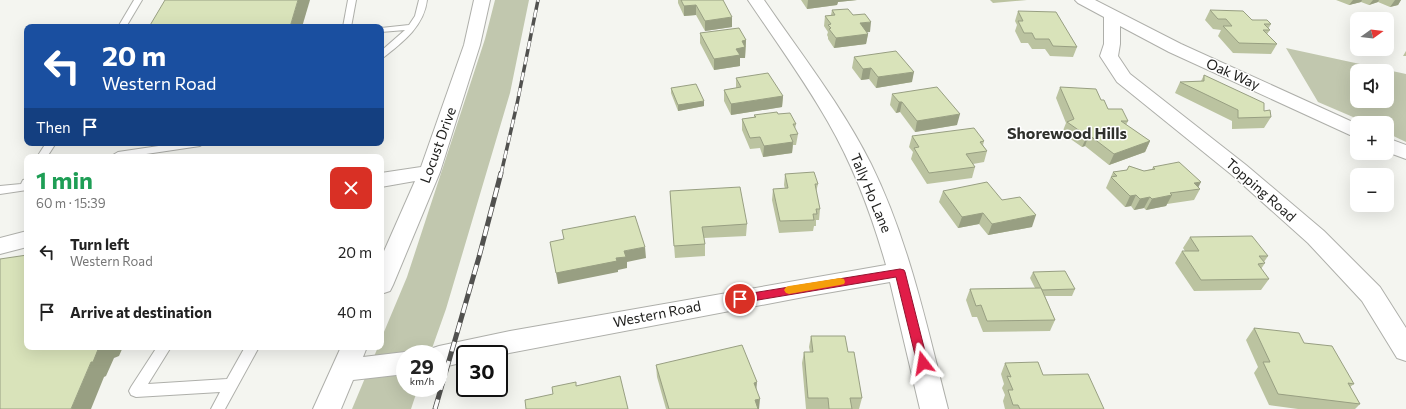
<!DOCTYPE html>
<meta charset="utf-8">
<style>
body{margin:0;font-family:Commissioner,sans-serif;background:#f2f2f2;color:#222;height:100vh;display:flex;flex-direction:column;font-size:15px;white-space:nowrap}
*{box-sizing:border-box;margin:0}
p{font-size:13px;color:#767676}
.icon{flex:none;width:22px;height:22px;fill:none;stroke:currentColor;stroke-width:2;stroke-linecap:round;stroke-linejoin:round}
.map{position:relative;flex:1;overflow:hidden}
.drawer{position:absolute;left:24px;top:154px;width:360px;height:196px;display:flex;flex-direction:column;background:#fff;border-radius:8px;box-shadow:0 4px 16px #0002}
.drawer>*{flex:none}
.banner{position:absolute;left:24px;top:24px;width:360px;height:122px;border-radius:8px;box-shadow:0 4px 16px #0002;background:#1a4fa0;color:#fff;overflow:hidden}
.needle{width:26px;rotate:75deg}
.tools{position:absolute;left:1350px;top:12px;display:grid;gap:8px}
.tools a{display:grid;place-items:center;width:44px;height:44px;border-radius:8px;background:#fff;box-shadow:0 4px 16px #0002;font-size:20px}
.speed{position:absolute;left:396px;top:345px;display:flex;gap:8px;font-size:20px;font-weight:700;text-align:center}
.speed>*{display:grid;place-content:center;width:52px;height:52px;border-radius:50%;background:#fff;box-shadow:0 4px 16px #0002;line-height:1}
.speed small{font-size:10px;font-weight:400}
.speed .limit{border:2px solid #111;border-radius:6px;background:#fff;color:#111}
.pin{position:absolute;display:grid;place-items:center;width:34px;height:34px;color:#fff;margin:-17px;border:2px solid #fff;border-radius:50%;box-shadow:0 1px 4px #0007}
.me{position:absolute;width:44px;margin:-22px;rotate:346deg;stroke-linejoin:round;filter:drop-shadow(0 0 3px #0008)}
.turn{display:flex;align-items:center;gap:14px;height:84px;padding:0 12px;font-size:18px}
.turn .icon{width:52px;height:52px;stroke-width:2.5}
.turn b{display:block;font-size:28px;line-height:34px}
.then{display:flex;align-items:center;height:38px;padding:0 12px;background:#0003;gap:8px;font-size:15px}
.round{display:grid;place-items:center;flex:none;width:42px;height:42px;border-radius:8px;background:#f2f2f2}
.summary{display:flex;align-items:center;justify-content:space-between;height:68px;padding:0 12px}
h1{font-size:24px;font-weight:700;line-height:30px;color:#1e9e55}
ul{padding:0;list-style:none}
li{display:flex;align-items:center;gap:12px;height:60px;padding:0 12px}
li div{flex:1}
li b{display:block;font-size:15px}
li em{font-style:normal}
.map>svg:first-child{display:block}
.green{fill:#c1c7ae;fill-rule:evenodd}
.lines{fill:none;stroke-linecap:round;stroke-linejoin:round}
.lane-casing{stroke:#aeafaa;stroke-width:2}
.street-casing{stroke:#aeafaa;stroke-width:2}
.lane{fill:#fff;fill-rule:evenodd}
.street{fill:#fff;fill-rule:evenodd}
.rail-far1-casing{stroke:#51514f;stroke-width:3.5}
.rail-casing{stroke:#51514f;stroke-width:5}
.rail-far1{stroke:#fff;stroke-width:2.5;stroke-dasharray:8;stroke-linecap:butt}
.rail{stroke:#fff;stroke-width:3.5;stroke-dasharray:10;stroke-linecap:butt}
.wall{fill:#bbc3a0}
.shaded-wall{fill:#989f82}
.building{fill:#d9e3ba;stroke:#989f82}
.route{fill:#e11d48;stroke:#92132f}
.slow{fill:#f59e0b}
.labels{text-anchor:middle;stroke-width:3;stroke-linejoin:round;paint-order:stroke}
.street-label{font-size:14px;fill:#21211f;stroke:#fff}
.quarter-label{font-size:16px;font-weight:bold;fill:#30312d;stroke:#fff}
</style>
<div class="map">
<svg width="1406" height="409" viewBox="0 0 1406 409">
<rect width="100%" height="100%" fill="#f4f5f0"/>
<g class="green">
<polygon points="495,0 529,0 510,93 446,309 430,354 405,354 405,388 418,388 411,409 352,409 378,347 381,347 381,339 407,277 485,39"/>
<path d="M1286,48L1406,74V142L1387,133V123H1367L1318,102ZM1357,71H1387V101H1357Z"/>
</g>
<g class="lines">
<g class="lane-casing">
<g id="lane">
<polygon points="134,0 142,0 126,27 118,27"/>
<polygon points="348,0 356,0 351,27 343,27"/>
<path d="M419,0H427C424,26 403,42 384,57L381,58V51L405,30L381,32V28L409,25L415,16Z"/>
<polygon points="46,143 56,143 47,157 37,157"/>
<polygon points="179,143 205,143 200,146 126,157 114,157 113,155 118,152"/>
<polygon points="27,179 27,190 0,194 0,186 21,184 23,180"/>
<polygon points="157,347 171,347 148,384 227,379 245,347 259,347 225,409 211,409 220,392 136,397 131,395 129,391 131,387"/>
</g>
</g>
<g class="street-casing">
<g id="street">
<polygon points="474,0 490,0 480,45 440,172 393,285 390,291 381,294 381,258 415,181 381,187 381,173 421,167 464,45"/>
<path d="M748,0H764C801,54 842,106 871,164C909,241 927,327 948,409H920L890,282L809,296L499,355L465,354V362L439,368V354H427L430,349L439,346L510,331L886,265C872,216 854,167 828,122C804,80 775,40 748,0Z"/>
<polygon points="1075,0 1095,0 1181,44 1357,124 1357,137 1350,135 1169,52 1120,26 1120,44 1118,56 1130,74 1246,165 1324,231 1380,287 1406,328 1406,361 1397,358 1362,301 1308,243 1232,175 1117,82 1100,56 1104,44 1104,17 1078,3"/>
<polygon points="1387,138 1406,145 1406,159 1387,152"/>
<polygon points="27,231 27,247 0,254 0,238"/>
<polygon points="341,347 367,347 363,357 405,352 411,354 405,354 405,374 353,380 341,409 313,409"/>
</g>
</g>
<use href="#lane" class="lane"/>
<use href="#street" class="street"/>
<g class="rail-far1-casing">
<polyline id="rail-far1" points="501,174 517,104 538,0"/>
</g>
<g class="rail-casing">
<polyline id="rail" points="435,409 479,257 501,173"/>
</g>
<use href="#rail-far1" class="rail-far1"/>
<use href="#rail" class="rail"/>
</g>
<g class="wall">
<polygon points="678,0 723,0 732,27 705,31 696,15 684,16 678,3"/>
<polygon points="801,0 857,0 838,2 837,5 807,9"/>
<polygon points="990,0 1027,0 993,3"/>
<polygon points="1336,0 1401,0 1398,5 1390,7 1378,2 1369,5 1361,2 1349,5"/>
<polygon points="832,10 853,15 870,32 867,32 868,34 866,44 834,48 828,39 828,37 827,35 828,32 824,26 825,16 831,15"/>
<polygon points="1210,10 1271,24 1268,29 1270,30 1267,34 1277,44 1271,54 1233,53 1218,36 1221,30 1213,29 1205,20"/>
<polygon points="1018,11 1077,47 1073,57 1050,56 1045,49 1032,49 1028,43 1021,43 1015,31 1017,25 1015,21"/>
<polygon points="700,33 746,40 745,58 740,58 740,66 714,70 700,43"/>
<polygon points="1406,51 1406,56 1403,56"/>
<polygon points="854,57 912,82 876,88 869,79 861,80 852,68"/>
<polygon points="1204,75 1264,111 1271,117 1264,128 1232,129 1232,121 1175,93 1180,82 1201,81"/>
<polygon points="736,78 783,96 782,107 731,115 724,101 724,90 736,88"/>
<polygon points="1060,87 1101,100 1108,109 1128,121 1126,125 1150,141 1145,152 1109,165 1085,146 1082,147 1062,133 1066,123 1056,98"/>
<polygon points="671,88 704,106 678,111 671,93"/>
<polygon points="892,94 957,125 915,132 900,112 896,113 890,105"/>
<polygon points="778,114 796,124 795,129 798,134 796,145 793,145 792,153 763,157 760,148 750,149 742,130 742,119 754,117 754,115"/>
<polygon points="912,136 984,141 983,145 987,151 984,162 973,164 975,167 972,178 927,184 911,159 913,152 909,147"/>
<polygon points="1129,166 1144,171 1152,169 1153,167 1198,187 1200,189 1194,200 1167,204 1166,206 1146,210 1144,208 1134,210 1131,206 1125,207 1106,188 1113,172 1127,170"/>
<polygon points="785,174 818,184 816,192 820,209 819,220 816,220 816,226 814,226 813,231 779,233 772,200 773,189 785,189 784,185"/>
<polygon points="670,191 747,224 746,236 704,238 705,244 705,256 675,258"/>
<polygon points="943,191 1002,200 1032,227 988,235 979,224 958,228 939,202"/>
<polygon points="1190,237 1268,256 1264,262 1265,263 1261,269 1269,279 1261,290 1194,291 1175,263 1182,251 1185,251 1183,248"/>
<polygon points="1033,272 1075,289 1072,296 1045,296 1055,320 1050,331 983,332 977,317 972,317 966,300 970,289 1035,288 1030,278"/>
<polygon points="1254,328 1304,343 1354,384 1350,387 1360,404 1355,409 1298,409 1269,405 1254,373 1258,367 1246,340"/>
<polygon points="811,336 848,352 862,398 859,409 806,409 802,363 804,352 810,352 809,347"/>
<polygon points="1005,363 1043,375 1104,409 1005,409 1003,401 1005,395 1002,388 1004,384 1001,374"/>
<polygon points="656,365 756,390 759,409 666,409 657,377"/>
</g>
<g class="shaded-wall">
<polygon points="298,0 310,0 302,27 290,27"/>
<polygon points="808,0 857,0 838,2 837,5 807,9"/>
<polygon points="1353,0 1362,0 1361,2 1349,5"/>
<polygon points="1373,0 1379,0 1378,2 1369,5"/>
<polygon points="1395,0 1401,0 1398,5 1390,7"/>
<polygon points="696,5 696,15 684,16 684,6"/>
<polygon points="732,17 732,27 705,31 705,21"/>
<polygon points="871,22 870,32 858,33 860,23"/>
<polygon points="868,34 866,44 834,48 836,38"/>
<polygon points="746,40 745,58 740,58 740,66 714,70 714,59 736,49 742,41"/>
<polygon points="871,68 869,79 861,80 863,69"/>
<polygon points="914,72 912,82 876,88 878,77"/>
<polygon points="783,96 782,107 731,115 731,104"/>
<polygon points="704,101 704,106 678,111 678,105"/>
<polygon points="899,102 902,102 900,112 896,113"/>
<polygon points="960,114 957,125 915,132 917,121"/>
<polygon points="1089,135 1085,146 1082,147 1087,136"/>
<polygon points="1150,141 1145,152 1109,165 1114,154"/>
<polygon points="793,142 792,153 763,157 764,146"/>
<polygon points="1201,182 1197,190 1194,183"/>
<polygon points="1136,195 1131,206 1125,207 1130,196"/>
<polygon points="1172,195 1166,206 1146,210 1152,199"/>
<polygon points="1150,197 1144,208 1134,210 1140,199"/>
<polygon points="983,213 979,224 958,228 962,217"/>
<polygon points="1036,215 1032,227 988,235 992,224"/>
<polygon points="645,247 646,258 627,262 627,268 618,270 618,272 558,284 556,273 616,258 624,251"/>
<polygon points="99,347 123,347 119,356 114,358 106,376 104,377 91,409 71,409 91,362"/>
<polygon points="757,382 756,393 754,383"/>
<polygon points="760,399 759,409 754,409 755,400"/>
</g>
<g class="building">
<polygon points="165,0 298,0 290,27 149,27"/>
<polygon points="681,0 723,0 732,17 705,21 696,5 684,6"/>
<polygon points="848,9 853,15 865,14 871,22 860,23 868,34 836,38 829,29 831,28 828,25 831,24 825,16 835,15 832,10"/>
<polygon points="1210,10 1243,11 1252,20 1267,20 1271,24 1264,24 1270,30 1263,30 1277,44 1239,43 1223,26 1232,26 1226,19 1218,19"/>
<polygon points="1018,11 1056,12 1077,47 1053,46 1049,39 1035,39 1032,33 1024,33 1018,21 1023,21"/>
<polygon points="739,28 746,40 742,41 745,47 736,49 740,55 714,59 700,33"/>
<polygon points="896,51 914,72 878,77 871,68 863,69 854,57"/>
<polygon points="768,73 783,96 731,104 724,90 741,87 736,78"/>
<polygon points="1204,75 1264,103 1264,111 1270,110 1271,117 1238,118 1238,110 1180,82 1204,81"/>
<polygon points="696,84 704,101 678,105 671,88"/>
<polygon points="937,87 960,114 917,121 902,102 899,102 892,94"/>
<polygon points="1060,87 1096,89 1101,100 1104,100 1108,109 1122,109 1128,121 1121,121 1150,141 1114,154 1089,135 1087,136 1067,122 1074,119"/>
<polygon points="777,112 778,114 790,113 796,124 793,124 798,134 790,135 793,142 764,146 760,137 750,138 742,119 756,117 754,115"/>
<polygon points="974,128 984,141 980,142 987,151 966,154 975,167 929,173 914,148 919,147 912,136"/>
<polygon points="1179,162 1201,182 1194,183 1200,189 1170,193 1172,195 1152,199 1150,197 1140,199 1136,195 1130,196 1111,177 1117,176 1113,172 1127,170 1129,166 1144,171 1155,169 1153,167"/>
<polygon points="814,172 818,184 815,184 820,209 816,209 817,214 813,214 814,220 780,221 773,189 788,188 785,174"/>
<polygon points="987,182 1002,200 1020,197 1036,215 992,224 983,213 962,217 943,191"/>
<polygon points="740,187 747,224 702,227 705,244 674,246 670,191"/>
<polygon points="635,216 645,247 624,251 626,257 616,258 617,261 556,273 550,242 564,239 562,230"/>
<polygon points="1252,236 1268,256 1259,256 1265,263 1258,264 1269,279 1201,280 1182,251 1199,251 1190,237"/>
<polygon points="27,255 27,347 99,347 93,362 91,362 71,409 0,409 0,259"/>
<polygon points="1065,271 1075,289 1042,290 1033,272"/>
<polygon points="1041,288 1055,320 987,321 981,305 976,306 970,289"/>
<polygon points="1254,328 1299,333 1304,343 1332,346 1354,384 1348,383 1360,404 1278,394 1263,362 1270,362"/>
<polygon points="811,336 845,336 848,352 854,352 862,398 850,398 852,409 829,409 828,398 808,398 804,352 813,352"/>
<polygon points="742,345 757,382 754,383 760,399 755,400 758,409 669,409 656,365"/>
<polygon points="1038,362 1043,375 1088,374 1104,409 1020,409 1018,405 1013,405 1008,390 1013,390 1007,376 1011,377 1005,363"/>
<polygon points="620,376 628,409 526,409 525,400 553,394 552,387 576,382 576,386"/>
</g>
<polygon class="route" points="900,269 904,270 905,272 928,363 927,367 923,368 919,367 917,363 896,277 740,303 736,302 735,299 736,296 740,295"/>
<polygon class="slow" points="840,278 844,279 845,282 844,284 840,285 789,294 786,293 784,290 786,287 789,286"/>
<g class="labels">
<g class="street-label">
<text transform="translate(1233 74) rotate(24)" y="5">Oak Way</text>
<text transform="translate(438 145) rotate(-70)" y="5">Locust Drive</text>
<text transform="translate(1261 190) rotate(41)" y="5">Topping Road</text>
<text transform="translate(871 193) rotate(67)" y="5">Tally Ho Lane</text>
<text transform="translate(657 314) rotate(-11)" y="5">Western Road</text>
</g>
<g class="quarter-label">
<text x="1067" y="139">Shorewood Hills</text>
</g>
</g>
</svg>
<div class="tools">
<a><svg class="needle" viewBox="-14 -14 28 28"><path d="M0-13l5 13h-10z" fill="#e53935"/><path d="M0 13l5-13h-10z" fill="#767676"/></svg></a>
<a><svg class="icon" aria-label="sound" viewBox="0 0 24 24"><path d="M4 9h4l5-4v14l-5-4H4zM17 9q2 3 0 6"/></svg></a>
<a>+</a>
<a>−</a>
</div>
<div class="speed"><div>29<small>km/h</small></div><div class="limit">30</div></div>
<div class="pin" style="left:740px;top:299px;background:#d93025"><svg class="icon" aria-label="arrive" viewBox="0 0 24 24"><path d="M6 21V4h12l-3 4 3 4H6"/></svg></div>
<svg class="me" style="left:923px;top:363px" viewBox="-20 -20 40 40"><path d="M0-17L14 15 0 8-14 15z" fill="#e11d48" stroke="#fff" stroke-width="4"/></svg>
<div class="banner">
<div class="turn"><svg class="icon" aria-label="left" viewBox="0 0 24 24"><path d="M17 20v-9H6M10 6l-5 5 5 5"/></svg><div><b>20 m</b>Western Road</div></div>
<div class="then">Then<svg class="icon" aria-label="arrive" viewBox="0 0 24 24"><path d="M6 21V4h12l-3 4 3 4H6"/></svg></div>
</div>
<section class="drawer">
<div class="summary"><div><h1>1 min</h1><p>60 m · 15:39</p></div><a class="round" style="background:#d93025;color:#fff"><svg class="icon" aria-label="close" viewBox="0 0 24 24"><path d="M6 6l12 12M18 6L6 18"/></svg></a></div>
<ul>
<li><svg class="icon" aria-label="left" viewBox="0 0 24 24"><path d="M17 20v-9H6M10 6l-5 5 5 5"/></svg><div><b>Turn left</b><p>Western Road</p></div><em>20 m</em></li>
<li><svg class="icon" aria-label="arrive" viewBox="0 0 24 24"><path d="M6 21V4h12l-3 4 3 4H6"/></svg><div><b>Arrive at destination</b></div><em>40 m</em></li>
</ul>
</section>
</div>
